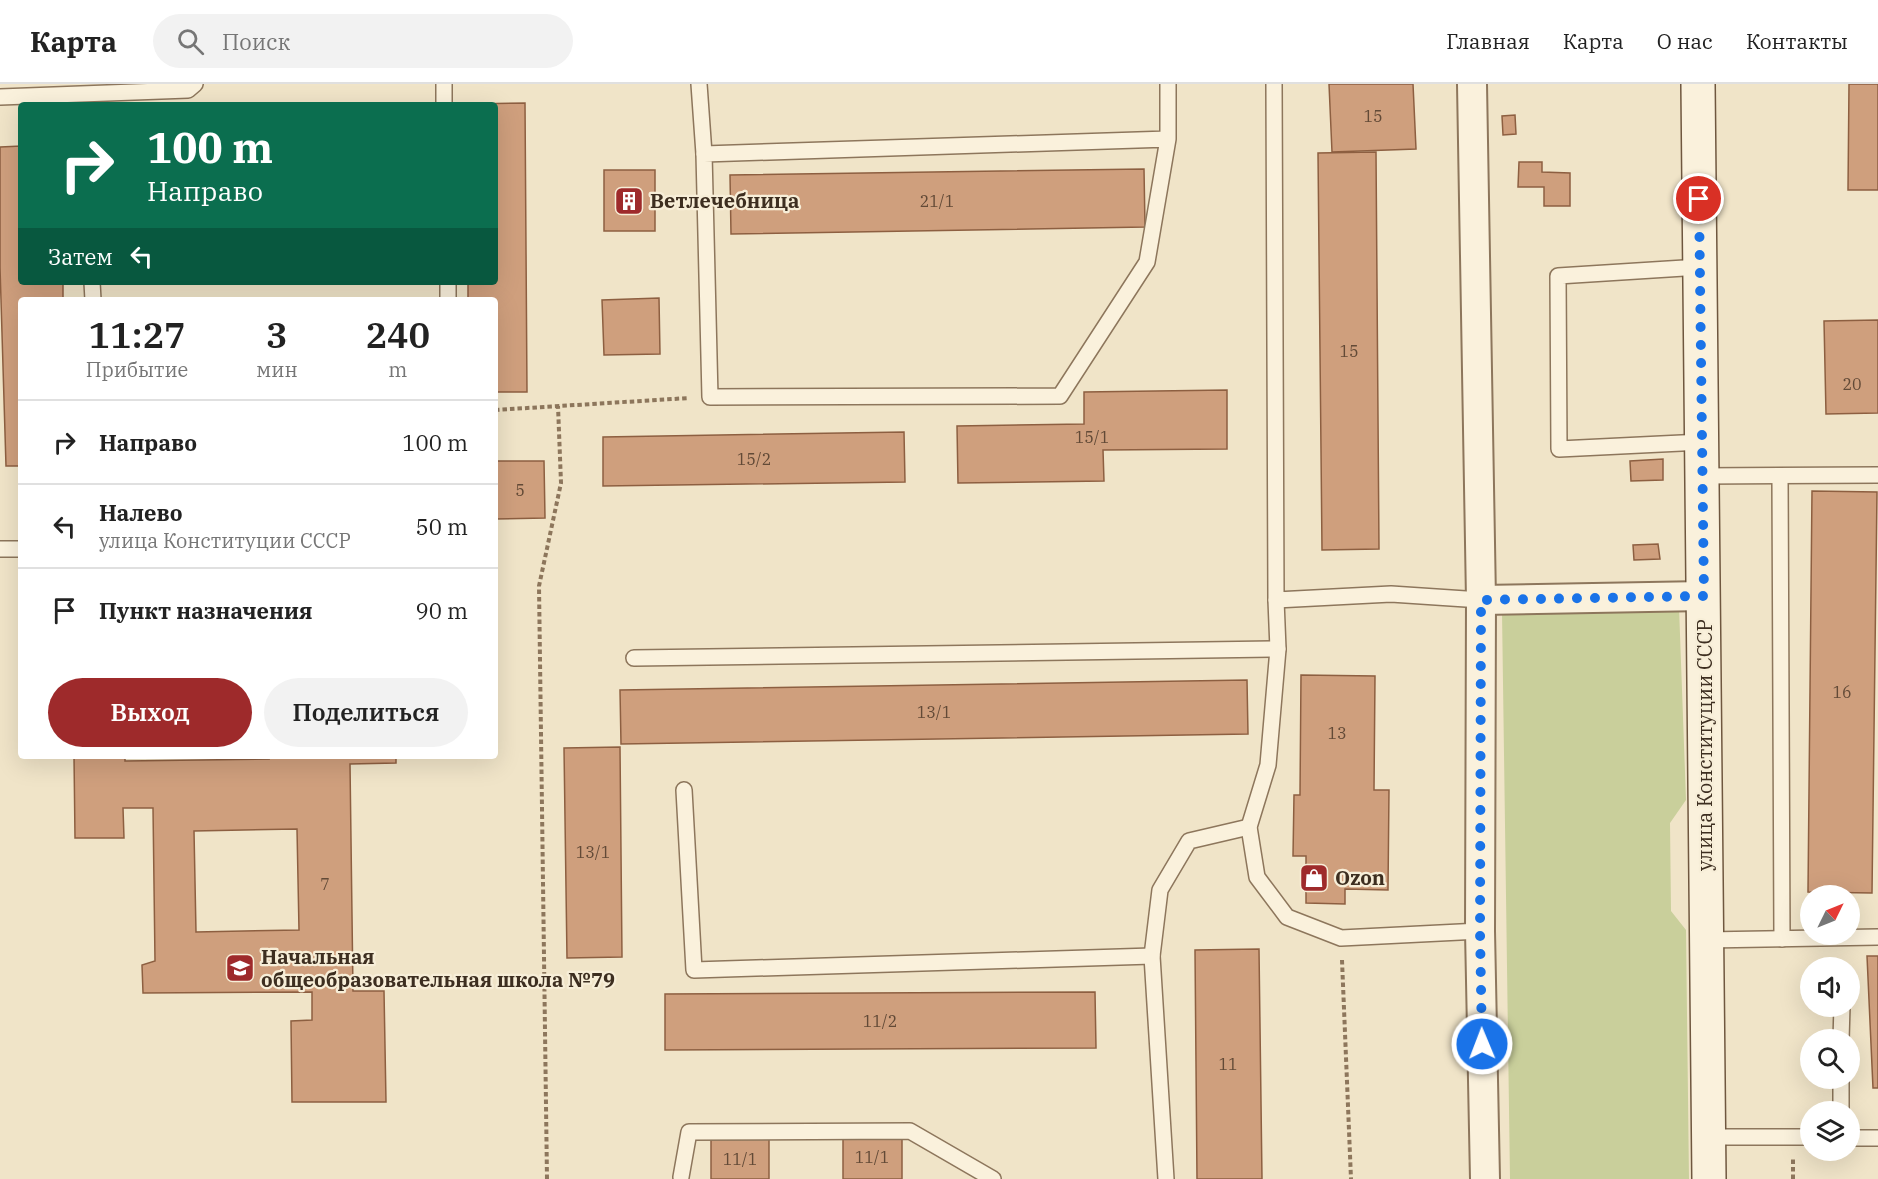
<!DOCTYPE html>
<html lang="ru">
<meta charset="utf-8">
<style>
body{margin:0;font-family:"IBM Plex Serif",serif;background:#f2f2f2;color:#222;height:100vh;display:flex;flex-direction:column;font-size:22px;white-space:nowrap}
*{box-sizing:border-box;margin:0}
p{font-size:20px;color:#767676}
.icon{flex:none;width:33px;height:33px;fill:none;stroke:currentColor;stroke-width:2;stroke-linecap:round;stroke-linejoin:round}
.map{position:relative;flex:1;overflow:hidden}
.drawer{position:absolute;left:18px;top:213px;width:480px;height:462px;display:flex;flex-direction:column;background:#fff;border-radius:6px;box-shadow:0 6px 24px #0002}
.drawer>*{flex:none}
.guide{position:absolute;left:18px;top:18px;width:480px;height:183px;border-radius:6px;box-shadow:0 6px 24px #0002;background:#0b6e4f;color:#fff;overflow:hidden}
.needle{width:39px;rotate:47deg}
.controls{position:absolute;left:1800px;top:801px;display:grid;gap:12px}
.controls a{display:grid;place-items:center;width:60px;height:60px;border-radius:50%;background:#fff;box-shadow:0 6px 24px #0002;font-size:30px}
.pin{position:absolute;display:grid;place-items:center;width:51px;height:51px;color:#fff;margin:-26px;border:3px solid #fff;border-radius:50%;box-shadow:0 2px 6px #0007}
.me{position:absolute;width:66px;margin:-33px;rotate:359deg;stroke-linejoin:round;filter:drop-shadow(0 0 4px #0008)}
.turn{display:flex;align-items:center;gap:21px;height:126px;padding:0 30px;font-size:27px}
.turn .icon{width:78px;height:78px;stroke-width:2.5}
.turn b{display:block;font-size:42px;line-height:51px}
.then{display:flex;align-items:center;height:57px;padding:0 30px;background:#0003;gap:12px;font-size:22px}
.eta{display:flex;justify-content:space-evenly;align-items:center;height:102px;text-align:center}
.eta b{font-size:36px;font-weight:600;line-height:42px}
.primary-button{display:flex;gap:12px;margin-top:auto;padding:12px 30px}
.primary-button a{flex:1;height:69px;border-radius:36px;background:#9e2a2b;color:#fff;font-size:24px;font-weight:600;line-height:69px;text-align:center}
.primary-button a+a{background:#f2f2f2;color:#222}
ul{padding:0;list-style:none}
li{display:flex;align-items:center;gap:18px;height:84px;padding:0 30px;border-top:2px solid #e0e0e0}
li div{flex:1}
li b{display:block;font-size:22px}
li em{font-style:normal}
header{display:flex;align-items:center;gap:36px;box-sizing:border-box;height:84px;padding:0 30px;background:#fff;border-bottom:2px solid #e0e0e0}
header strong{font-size:28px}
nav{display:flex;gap:33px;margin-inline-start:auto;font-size:21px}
.search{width:420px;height:54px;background:#f2f2f2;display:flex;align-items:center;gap:15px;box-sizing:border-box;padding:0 21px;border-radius:33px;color:#767676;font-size:22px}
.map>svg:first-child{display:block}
.grass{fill:#c9cf9b}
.building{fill:#cf9f7d;stroke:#8d5f41;stroke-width:1.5;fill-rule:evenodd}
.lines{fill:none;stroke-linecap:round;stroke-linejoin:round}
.lane-casing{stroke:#8d765c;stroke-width:18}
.street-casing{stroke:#8d765c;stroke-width:32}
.secondary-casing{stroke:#6f573f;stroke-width:36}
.path{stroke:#8d765c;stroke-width:4;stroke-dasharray:4.5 3;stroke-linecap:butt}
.lane{stroke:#faf1dc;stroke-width:15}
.street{stroke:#faf1dc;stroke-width:28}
.secondary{stroke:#faf1dc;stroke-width:33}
.route{stroke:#1a73e8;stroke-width:10;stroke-dasharray:0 18}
.labels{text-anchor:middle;stroke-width:4.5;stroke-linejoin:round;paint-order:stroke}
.number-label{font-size:16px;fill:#624a37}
.poi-label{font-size:20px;font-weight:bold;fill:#3d2e20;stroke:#f7eed8;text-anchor:start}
.street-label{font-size:20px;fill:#3d2e20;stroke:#f7eed8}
</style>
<header>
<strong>Карта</strong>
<div class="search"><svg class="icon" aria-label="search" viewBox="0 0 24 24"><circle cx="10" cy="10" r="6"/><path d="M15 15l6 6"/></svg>Поиск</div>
<nav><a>Главная</a><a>Карта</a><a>О нас</a><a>Контакты</a></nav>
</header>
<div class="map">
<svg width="1878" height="1095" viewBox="0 0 1878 1095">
<rect width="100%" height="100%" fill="#f0e4c8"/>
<polygon class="grass" points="1679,523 1686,716 1670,739 1671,827 1686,846 1689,1095 1510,1095 1502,528"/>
<g class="building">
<polygon points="1329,0 1413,0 1416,65 1332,68"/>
<polygon points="1849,0 1878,0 1878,106 1848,106"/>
<polygon points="525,19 527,308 495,308 495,216 468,216 468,198 495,198 495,21 467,20"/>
<polygon points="1515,31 1516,50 1503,51 1502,32"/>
<polygon points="21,62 21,198 63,198 63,216 21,216 21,382 6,382 0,183 0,63"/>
<polygon points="1376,68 1379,465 1322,466 1318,69"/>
<polygon points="1519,78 1542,78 1542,88 1570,89 1570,122 1544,122 1544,103 1518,103"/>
<polygon points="1144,85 1145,143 731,150 730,91"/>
<rect x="604" y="86" width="51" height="61"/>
<polygon points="659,214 660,270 604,271 602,216"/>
<polygon points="1878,236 1878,329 1826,330 1824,237"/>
<polygon points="1227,306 1227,365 1103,366 1104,397 958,399 957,342 1084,340 1084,308"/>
<polygon points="904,348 905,398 603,402 603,353"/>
<polygon points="1663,375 1663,396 1631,397 1630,377"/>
<polygon points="495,377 544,377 545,434 495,435"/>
<polygon points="1812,407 1877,408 1872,809 1808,808"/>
<polygon points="1658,460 1660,475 1634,476 1633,461"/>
<polygon points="1301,591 1375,592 1374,706 1389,706 1388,806 1345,805 1345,820 1306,819 1306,772 1293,772 1294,711 1300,711"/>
<polygon points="1247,596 1248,650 621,660 620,606"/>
<polygon points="620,663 622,873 567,874 564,664"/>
<path d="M74,672H125V677L269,675L268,672H396V679L350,680L353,907H384L386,1018H292L291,937L312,936V908L143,909L142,881L155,877L153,724H123L124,754H75ZM297,745L299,846L196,848L194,747Z"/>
<polygon points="1259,865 1262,1095 1197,1095 1195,866"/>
<polygon points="1867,872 1878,872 1878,1004 1873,1004"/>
<polygon points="1095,908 1096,964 665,966 665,910"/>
<rect x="843" y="1051" width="59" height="44"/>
<rect x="711" y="1054" width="58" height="41"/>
</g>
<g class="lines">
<g class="lane-casing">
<g id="lane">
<polyline points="444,0 444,21"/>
<polyline points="699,0 704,70"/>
<polyline points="1274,0 1276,516 1391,510 1481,516"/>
<polyline points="0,13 188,6 195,0"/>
<polyline points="1168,55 704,70 710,313 1060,312 1147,178 1168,55 1168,0"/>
<polyline points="1700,183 1558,192 1559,365 1702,358"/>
<polyline points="92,198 93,216"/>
<polyline points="448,198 448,216"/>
<polyline points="1702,392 1878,391"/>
<polyline points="1780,392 1782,855"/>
<polyline points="0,465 21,465"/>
<polyline points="1276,516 1278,565 1268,681 1249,743 1257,793 1287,833 1341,854 1480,847"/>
<polyline points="634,574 1278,565"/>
<polyline points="684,706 694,886 1152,872"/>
<polyline points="1706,856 1878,853"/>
<polyline points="1841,956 1842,922"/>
<polyline points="1841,1028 1841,994"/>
<polyline points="1708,1053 1810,1053"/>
<polyline points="1850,1054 1878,1054"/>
<polyline points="681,1093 689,1048 910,1047 993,1095"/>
<polyline points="1166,1095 1152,872 1160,806 1189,757 1249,743"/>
</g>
</g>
<g class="street-casing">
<g id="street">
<polyline points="1472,0 1481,516 1480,847 1485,1095"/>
<polyline points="1481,516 1704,512"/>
</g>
</g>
<g class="secondary-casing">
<polyline id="secondary" points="1698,0 1709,1095"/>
</g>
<g class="path">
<polyline points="495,326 689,314"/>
<polyline points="1342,876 1351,1095"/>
<polyline points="547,1095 539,502 561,399 558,322"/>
<polyline points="1793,1095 1793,1075"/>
</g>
<use href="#lane" class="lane"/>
<use href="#street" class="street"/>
<use href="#secondary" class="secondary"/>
</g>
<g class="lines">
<polyline class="route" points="1482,960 1480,847 1481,516 1704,512 1699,115"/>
</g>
<defs>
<g id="building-square" transform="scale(1.5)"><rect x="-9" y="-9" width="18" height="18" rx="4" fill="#9e2a2b" stroke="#f7eed8"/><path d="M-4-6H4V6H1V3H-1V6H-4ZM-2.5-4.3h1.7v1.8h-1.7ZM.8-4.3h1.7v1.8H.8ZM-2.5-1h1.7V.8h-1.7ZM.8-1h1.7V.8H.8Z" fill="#fff"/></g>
<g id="shop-square" transform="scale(1.5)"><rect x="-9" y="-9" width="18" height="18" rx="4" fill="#9e2a2b" stroke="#f7eed8"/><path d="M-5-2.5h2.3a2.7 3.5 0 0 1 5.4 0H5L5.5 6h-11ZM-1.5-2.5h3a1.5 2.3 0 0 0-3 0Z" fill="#fff"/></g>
<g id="school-square" transform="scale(1.5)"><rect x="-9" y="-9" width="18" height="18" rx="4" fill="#9e2a2b" stroke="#f7eed8"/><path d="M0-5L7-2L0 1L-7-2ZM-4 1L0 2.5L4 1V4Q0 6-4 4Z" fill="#fff"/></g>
</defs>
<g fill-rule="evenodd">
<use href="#building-square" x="629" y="117"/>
<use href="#shop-square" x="1314" y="794"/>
<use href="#school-square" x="240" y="884"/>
</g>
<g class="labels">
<g class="number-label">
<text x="1373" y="38">15</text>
<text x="937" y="123">21/1</text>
<text x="1349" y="273">15</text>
<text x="1852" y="306">20</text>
<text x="1092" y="359">15/1</text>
<text x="754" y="381">15/2</text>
<text x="520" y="412">5</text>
<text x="1842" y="614">16</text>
<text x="934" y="634">13/1</text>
<text x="1337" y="655">13</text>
<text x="593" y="774">13/1</text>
<text x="325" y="806">7</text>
<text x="880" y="943">11/2</text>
<text x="1228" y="986">11</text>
<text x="872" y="1079">11/1</text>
<text x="740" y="1081">11/1</text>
</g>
<g class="poi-label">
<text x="650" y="124">Ветлечебница</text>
<text x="1335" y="801">Ozon</text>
<text x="261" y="880">Начальная<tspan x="261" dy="23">общеобразовательная школа №79</tspan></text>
</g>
<g class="street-label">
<text transform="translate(1705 661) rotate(-90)" y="7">улица Конституции СССР</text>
</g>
</g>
</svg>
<div class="controls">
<a><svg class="needle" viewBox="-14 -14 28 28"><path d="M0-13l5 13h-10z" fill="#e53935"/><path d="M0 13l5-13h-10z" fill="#767676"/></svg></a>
<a><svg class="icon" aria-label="sound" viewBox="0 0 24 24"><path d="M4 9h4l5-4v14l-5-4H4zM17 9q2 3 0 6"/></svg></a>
<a><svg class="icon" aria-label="search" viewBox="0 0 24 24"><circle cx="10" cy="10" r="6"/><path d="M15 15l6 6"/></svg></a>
<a><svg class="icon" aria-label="layers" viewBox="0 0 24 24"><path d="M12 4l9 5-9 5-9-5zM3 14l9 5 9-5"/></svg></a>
</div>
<div class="pin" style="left:1699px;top:115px;background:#d93025"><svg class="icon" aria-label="arrive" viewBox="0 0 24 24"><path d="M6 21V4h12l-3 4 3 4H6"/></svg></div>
<svg class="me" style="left:1482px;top:960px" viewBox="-20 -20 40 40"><circle r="17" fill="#1a73e8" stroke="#fff" stroke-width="3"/><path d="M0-11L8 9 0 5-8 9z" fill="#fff"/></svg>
<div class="guide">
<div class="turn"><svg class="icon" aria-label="right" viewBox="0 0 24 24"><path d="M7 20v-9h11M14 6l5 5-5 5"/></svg><div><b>100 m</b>Направо</div></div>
<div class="then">Затем<svg class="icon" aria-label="left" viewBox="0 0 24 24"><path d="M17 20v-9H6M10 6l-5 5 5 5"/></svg></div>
</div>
<section class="drawer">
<div class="eta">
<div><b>11:27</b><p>Прибытие</p></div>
<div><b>3</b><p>мин</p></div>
<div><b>240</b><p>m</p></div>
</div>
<ul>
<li><svg class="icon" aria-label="right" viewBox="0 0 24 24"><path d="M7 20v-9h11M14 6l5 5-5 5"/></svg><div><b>Направо</b></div><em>100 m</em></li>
<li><svg class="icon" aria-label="left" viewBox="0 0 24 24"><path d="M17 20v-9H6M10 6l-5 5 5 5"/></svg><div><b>Налево</b><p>улица Конституции СССР</p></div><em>50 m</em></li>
<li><svg class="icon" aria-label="arrive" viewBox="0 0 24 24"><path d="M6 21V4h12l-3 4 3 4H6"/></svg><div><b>Пункт назначения</b></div><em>90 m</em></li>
</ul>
<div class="primary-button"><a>Выход</a><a>Поделиться</a></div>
</section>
</div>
